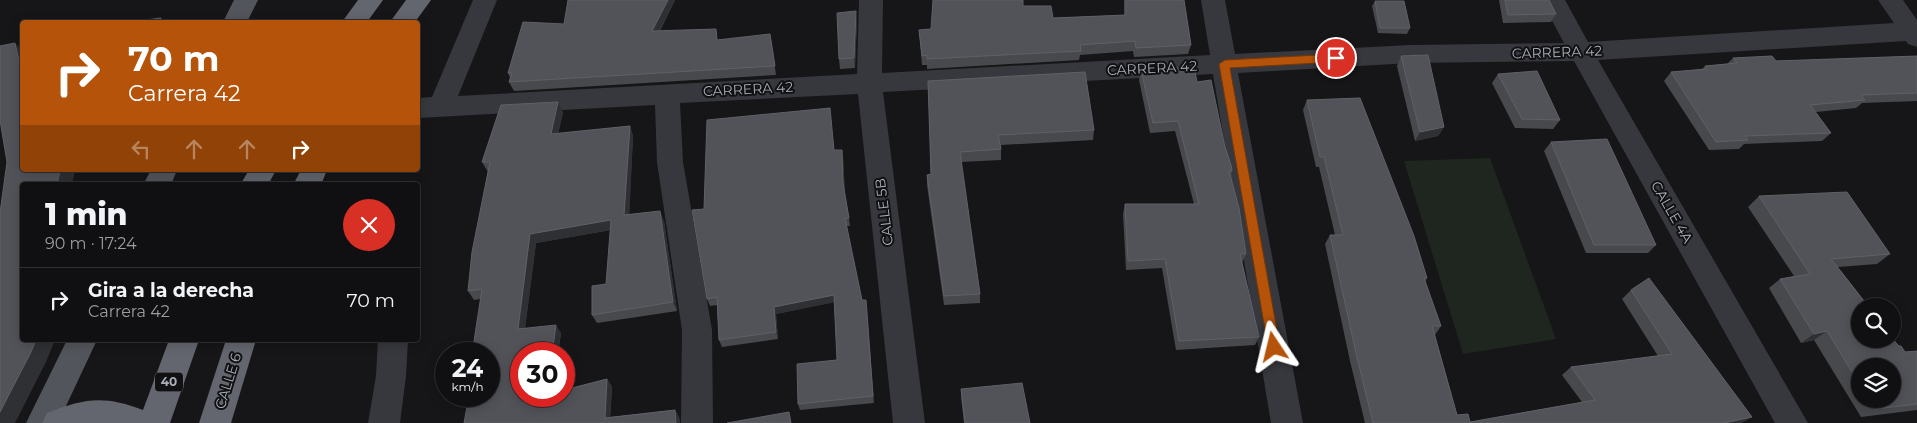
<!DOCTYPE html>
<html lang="es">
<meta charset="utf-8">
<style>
body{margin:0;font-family:Montserrat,sans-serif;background:#19191b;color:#f1f3f6;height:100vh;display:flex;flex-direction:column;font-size:19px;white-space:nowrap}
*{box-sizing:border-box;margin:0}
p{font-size:16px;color:#9c9d9f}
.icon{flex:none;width:28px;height:28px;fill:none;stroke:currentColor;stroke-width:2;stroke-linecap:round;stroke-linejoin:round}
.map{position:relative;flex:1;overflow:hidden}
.details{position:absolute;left:20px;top:182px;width:400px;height:160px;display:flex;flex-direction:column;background:#101012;border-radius:5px;box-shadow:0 2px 12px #0003,0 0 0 1px #303032}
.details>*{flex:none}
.hud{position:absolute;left:20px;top:20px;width:400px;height:152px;border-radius:5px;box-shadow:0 2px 12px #0003,0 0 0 1px #303032;background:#b45309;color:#fff;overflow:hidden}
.controls{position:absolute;left:1851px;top:298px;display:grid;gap:10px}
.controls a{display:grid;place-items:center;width:50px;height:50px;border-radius:50%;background:#101012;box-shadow:0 2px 12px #0003,0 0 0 1px #303032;font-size:25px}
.speed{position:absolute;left:435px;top:342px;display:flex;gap:10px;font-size:25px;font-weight:700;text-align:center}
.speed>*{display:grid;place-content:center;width:65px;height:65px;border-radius:50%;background:#101012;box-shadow:0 2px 12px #0003,0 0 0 1px #303032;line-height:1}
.speed small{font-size:12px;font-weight:400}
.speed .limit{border:8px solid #d22;background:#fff;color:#111}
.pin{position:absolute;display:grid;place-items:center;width:42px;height:42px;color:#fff;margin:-21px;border:2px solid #fff;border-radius:50%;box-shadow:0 1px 5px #0007}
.me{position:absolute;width:55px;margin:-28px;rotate:350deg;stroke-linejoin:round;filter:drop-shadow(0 0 4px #0008)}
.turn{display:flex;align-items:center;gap:18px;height:105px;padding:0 25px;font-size:22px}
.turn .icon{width:65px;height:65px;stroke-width:2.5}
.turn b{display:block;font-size:35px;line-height:42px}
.lanes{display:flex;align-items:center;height:48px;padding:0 25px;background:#0003;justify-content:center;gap:25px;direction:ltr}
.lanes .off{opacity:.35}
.round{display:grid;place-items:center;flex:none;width:52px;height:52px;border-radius:26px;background:#19191b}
.overview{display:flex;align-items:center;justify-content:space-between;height:85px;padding:0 25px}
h1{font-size:30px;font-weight:800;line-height:38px}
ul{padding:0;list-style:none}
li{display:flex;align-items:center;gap:15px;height:65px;padding:0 25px;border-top:1px solid #303032}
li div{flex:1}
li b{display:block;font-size:19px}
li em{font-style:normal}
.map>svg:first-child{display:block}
.green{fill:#1e261f}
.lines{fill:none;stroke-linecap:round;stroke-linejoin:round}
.minor{fill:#37383d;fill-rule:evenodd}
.major{fill:#53555c;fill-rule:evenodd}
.highway{fill:#63666e;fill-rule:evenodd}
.wall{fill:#47494d;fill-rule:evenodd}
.shaded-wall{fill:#2f3033}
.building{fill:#525359;stroke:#5f6168}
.route{fill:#b45309;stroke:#753606}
.labels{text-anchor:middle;stroke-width:4;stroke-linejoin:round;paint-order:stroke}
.shield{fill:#111113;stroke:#7b7e86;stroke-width:1}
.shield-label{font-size:12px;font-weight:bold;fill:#a8adb8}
.street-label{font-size:14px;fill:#a8adb8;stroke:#111113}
</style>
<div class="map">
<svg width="1917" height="423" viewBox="0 0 1917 423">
<rect width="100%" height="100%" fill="#161618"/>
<polygon class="green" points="1490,158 1556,339 1463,354 1404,161"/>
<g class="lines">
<g class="minor">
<polygon points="473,0 497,0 458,96 857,74 859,0 883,0 882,73 1210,55 1201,0 1225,0 1235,54 1410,45 1564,43 1541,0 1565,0 1588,42 1894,23 1878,0 1903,0 1917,20 1917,47 1908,44 1906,41 1598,60 1808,423 1775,423 1574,61 1410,63 1238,73 1303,423 1271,423 1213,74 883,92 925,423 893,423 858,94 680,103 683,162 712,330 713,423 681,423 682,330 657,162 655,105 418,118 418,98 432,97"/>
<polygon points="378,340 408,340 406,376 400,423 368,423 376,376"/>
</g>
<g class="major">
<polygon points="234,0 258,0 247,22 223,22"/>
<polygon points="151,170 177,170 171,185 143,185"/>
<polygon points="67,340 97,340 58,423 26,423"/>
</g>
<g class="highway">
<polygon points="358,0 383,0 367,22 342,22"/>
<polygon points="406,0 431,0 415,22 390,22"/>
<polygon points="249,170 276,170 268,185 240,185"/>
<polygon points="301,170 327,170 321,185 293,185"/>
<path d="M169,340H199L170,423H42L47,413C84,398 105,395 143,410Z"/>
<polygon points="226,340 256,340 231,423 199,423"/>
</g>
</g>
<g class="wall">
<polygon points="675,0 660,31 719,40 770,34 776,75 514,91 509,82 510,78 508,73 564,24"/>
<polygon points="1124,0 1184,0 1191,45 1188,54 1134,57 1133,51 1080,55 1079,60 927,69 927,65 922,65 919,30 931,29 1023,6 1053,18 1124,15"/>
<polygon points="1499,0 1549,0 1556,14 1551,22 1503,23"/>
<polygon points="1375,1 1410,28 1407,34 1378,33 1372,6"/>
<polygon points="857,20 855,68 840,69 839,59"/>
<polygon points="1401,56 1444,127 1438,136 1415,141 1397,66"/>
<polygon points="1917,56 1917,101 1862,103 1856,108 1816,112 1831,133 1822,141 1744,144 1739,149 1709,150 1664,81 1671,72 1702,69 1705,66 1727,64 1733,58 1776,61"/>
<polygon points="1141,70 1197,82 1225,147 1232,171 1231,175 1246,254 1242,263 1259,337 1255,345 1176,350 1162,268 1126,270 1123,214 1125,204 1194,204 1175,131 1150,133 1139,80"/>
<polygon points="1498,74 1560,120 1553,129 1515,128 1492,83"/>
<polygon points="928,81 1094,130 1093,140 1001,145 1001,160 961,162 980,294 980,303 944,305 927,185 927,175 931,174"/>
<polygon points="1307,100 1427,278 1425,282 1441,326 1435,335 1457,415 1470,422 1582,402 1562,375 1571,367 1658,356 1622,299 1631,290 1742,423 1365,423 1350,361 1325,244 1330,235 1335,235 1319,167 1316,167 1303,110"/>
<polygon points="563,112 558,134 630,126 633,136 629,214 664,221 677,311 597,323 592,315 606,284 611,230 536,243 525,328 561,333 558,354 521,354 521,396 564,396 607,379 612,387 610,417 675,410 679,417 680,423 464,423 489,396 480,299 474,300 468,291 488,172 482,162"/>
<polygon points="1551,142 1656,245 1648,253 1586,253 1544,151"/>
<polygon points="835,150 842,150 843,158 845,192 850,226 846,226 862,300 866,300 874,403 800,410 798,404 837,360 834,302 776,314 778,339 722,347 719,340 717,305 710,306 707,299 704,209"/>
<path d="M1759,196L1890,254L1877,264L1838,267L1899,346L1905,352L1917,351V410L1861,417L1814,340L1801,343L1769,288L1780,279L1794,276L1748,207ZM1860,366L1892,399H1860Z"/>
<polygon points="961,389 1030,423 964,423 961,396"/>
</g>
<g class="shaded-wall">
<polygon points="668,0 675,0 655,40 652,31"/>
<polygon points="856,11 857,20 855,68 854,58"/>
<polygon points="161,18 164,22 160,22"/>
<polygon points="15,43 22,50 22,74"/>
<polygon points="558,102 563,112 556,144 551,134"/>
<polygon points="630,126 633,136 629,224 624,215"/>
<polygon points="1444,127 1438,136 1415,141 1420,132"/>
<polygon points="842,150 843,158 845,192 843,184"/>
<polygon points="60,170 75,170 72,185 57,185"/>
<polygon points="660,211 664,221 677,311 673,302"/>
<polygon points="611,220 616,229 536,243 524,337 518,329 530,234"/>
<polygon points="834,295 835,302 776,314 778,339 776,332 774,307"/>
<polygon points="866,300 867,307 874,403 873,396"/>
<polygon points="556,325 561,333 558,354 552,354"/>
<polygon points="1827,331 1814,340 1801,343 1814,334"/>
<polygon points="36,340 55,340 46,362 15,423 0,423 0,412"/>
<polygon points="607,379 612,387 610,423 605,418"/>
<polygon points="675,410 679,417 680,423 676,423"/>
<polygon points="1752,417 1742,423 1724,423"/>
</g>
<g class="building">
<polygon points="568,0 668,0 652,31 716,29 717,40 770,34 775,66 509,82 512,73 508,73 523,22 564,24"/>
<polygon points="933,0 1023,0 1023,6 1051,6 1053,18 1126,15 1126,0 1184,0 1191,45 1136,48 1135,41 1080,45 1081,51 927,59 927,55 922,56 919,30 931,29"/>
<polygon points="1505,0 1549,0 1556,14 1508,15"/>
<polygon points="1375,1 1404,1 1410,28 1380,28"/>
<polygon points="856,11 854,58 839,59 837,13"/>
<polygon points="161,18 160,22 131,22"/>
<polygon points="15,43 22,74 22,170 60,170 57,185 22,185 22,340 36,340 31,352 0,412 0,213 7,162 0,120 0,46"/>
<polygon points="1428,55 1444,127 1420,132 1401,56"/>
<polygon points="1772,56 1776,61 1917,56 1917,93 1861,95 1865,100 1810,105 1831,133 1745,136 1748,140 1716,142 1671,72 1707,69 1705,66 1737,63 1733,58"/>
<polygon points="1194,67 1197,82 1211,80 1225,147 1231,165 1232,171 1229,171 1239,208 1246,254 1240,254 1259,337 1179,341 1165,259 1128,261 1125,204 1199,204 1178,121 1153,123 1141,70"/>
<polygon points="1537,71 1560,120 1522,119 1498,74"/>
<polygon points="1085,72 1094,130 998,135 1001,149 960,152 980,294 944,296 927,175 931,174 928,81"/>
<polygon points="1360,98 1414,236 1427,278 1424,278 1441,326 1432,326 1457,415 1468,414 1470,422 1595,400 1571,367 1672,354 1631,290 1649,278 1752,417 1724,423 1373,423 1356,353 1330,235 1343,235 1324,157 1320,157 1307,100"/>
<polygon points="558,102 551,134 630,126 624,215 660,211 673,302 592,315 592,286 606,284 611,220 530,234 518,329 556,325 552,354 521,354 521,396 564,396 564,390 607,379 605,418 675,410 676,423 464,423 469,396 489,396 489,354 472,354 482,289 468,291 472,252 490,162 482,162 501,105"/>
<polygon points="830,108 834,150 842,150 843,184 849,218 845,218 862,300 866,300 873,396 798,404 797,364 837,360 834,295 774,307 776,332 719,340 717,297 707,299 692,210 704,209 707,120"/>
<polygon points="1607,139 1656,245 1594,245 1551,142"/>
<polygon points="1847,192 1890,254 1831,259 1868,306 1860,306 1860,339 1892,339 1899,346 1901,346 1905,352 1917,351 1917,404 1875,409 1869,399 1892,399 1892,366 1860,366 1860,385 1827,331 1814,334 1780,279 1810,274 1759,196"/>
<polygon points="1022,383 1030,423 965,423 961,389"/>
<polygon points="789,412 791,423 727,423"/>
</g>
<polygon class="route" points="1336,54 1341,58 1336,62 1230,68 1280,347 1278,351 1274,353 1270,351 1268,347 1219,64 1225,60"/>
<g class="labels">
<rect class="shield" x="155" y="372.5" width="28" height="19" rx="4"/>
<g class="shield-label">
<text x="169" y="386">40</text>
</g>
<g class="street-label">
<text transform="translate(1557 52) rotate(-2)" y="5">CARRERA 42</text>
<text transform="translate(1152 68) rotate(-3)" y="5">CARRERA 42</text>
<text transform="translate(748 89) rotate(-3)" y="5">CARRERA 42</text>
<text transform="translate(884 212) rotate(-97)" y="5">CALLE 5B</text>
<text transform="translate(1672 212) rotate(60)" y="5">CALLE 4A</text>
<text transform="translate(228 381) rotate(-73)" y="5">CALLE 6</text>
</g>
</g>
</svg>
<div class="controls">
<a><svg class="icon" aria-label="search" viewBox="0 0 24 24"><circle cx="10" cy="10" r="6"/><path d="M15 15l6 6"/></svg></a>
<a><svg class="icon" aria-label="layers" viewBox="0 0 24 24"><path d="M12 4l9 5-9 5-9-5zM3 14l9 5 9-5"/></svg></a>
</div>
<div class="speed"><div>24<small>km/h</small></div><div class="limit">30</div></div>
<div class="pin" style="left:1336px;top:58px;background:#d93025"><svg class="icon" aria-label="arrive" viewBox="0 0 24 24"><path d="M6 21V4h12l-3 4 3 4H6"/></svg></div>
<svg class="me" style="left:1274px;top:347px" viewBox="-20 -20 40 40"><path d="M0-17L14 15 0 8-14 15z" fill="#b45309" stroke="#fff" stroke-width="4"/></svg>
<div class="hud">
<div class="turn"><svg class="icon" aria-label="right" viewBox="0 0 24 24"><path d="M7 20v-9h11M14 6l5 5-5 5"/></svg><div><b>70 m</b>Carrera 42</div></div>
<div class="lanes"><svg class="icon off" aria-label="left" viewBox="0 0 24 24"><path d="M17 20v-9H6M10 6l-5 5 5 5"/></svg><svg class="icon off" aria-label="ahead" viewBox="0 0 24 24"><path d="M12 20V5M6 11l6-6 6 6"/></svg><svg class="icon off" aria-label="ahead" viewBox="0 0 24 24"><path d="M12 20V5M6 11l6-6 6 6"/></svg><svg class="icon" aria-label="right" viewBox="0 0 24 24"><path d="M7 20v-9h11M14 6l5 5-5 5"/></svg></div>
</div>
<section class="details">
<div class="overview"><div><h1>1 min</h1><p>90 m · 17:24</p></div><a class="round" style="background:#d93025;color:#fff"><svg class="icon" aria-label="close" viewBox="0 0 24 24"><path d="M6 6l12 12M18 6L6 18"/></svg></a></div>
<ul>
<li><svg class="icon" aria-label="right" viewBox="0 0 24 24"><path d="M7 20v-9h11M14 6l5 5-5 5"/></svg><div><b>Gira a la derecha</b><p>Carrera 42</p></div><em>70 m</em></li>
</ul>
</section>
</div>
